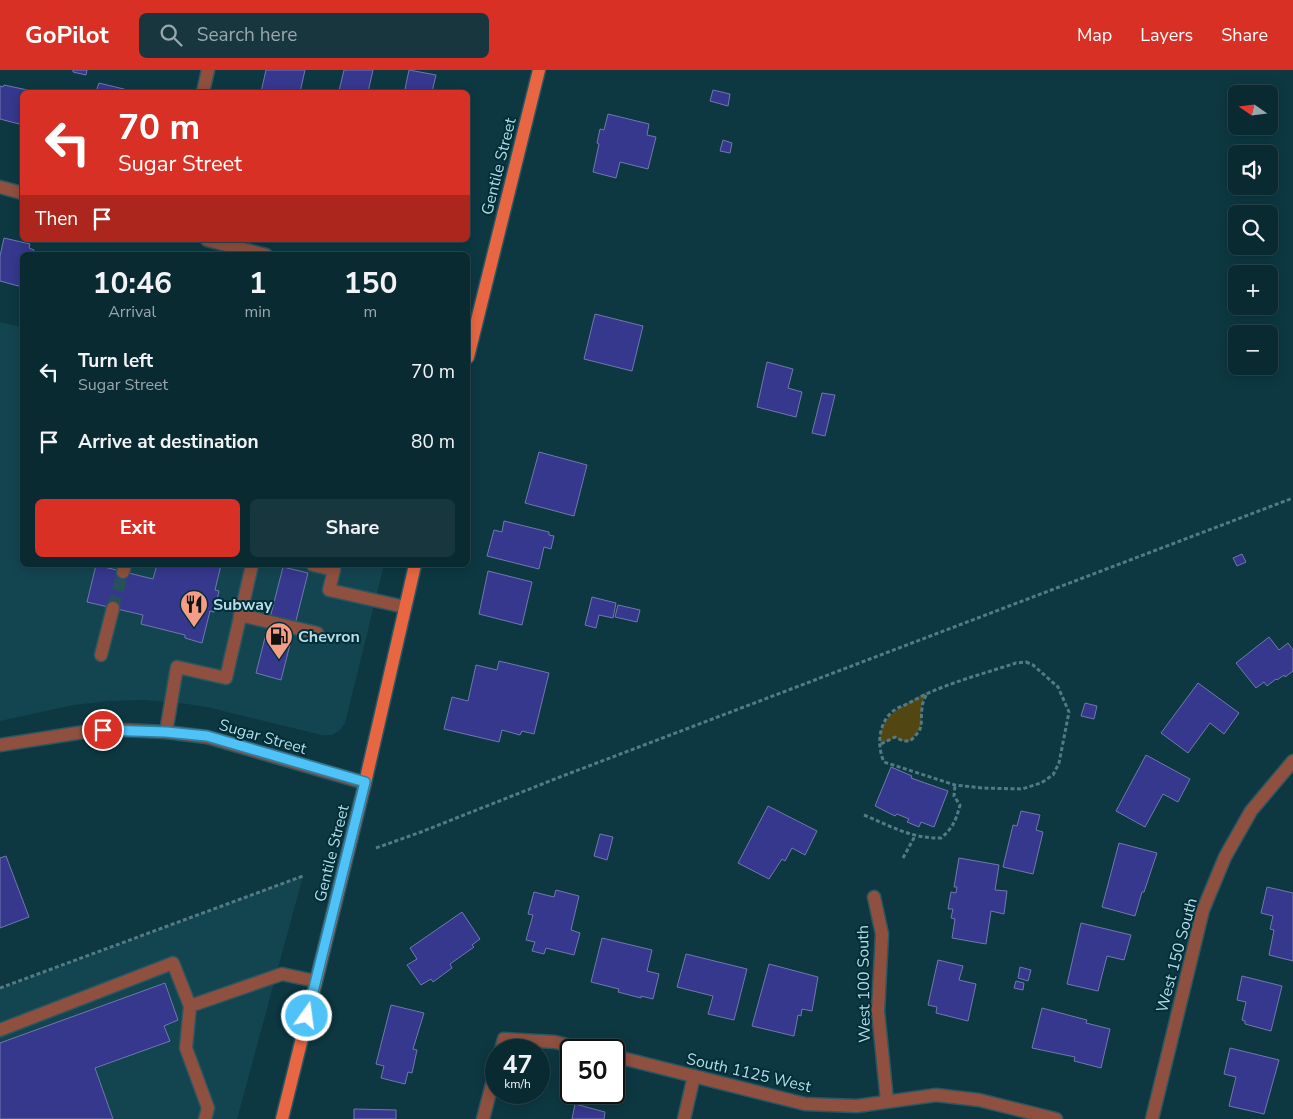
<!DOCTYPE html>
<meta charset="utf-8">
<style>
body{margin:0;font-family:"Nunito Sans",sans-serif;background:#18363e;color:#f1f3f6;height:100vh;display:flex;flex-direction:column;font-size:19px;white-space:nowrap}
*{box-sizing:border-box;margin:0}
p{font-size:16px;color:#99a7ac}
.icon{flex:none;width:28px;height:28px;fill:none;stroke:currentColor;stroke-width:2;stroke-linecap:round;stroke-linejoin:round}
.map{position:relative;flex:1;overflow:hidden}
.details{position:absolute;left:20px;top:182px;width:450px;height:315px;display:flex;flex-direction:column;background:#0a2a32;border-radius:8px;box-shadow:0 2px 12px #0003,0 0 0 1px #2a464d}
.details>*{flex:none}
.top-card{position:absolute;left:20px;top:20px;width:450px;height:152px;border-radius:8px;box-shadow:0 2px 12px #0003,0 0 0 1px #2a464d;background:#d93025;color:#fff;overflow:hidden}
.needle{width:32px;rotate:284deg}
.controls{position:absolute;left:1228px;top:15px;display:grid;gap:10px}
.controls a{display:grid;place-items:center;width:50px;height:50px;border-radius:8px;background:#0a2a32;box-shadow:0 2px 12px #0003,0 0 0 1px #2a464d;font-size:25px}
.speed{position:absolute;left:485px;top:969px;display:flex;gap:10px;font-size:25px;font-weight:700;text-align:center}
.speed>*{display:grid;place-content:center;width:65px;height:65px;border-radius:50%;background:#0a2a32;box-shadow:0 2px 12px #0003,0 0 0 1px #2a464d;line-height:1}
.speed small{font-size:12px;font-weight:400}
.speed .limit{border:2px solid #111;border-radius:8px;background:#fff;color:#111}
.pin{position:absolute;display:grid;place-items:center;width:42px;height:42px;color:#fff;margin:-21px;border:2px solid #fff;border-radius:50%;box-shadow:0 1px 5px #0007}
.me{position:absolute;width:55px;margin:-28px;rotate:14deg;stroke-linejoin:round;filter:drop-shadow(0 0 4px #0008)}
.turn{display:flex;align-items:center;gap:18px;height:105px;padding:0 15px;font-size:22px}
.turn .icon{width:65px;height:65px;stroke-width:2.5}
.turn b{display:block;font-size:35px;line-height:42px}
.then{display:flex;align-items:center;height:48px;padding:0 15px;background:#0003;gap:10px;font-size:19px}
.eta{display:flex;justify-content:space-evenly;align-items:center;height:85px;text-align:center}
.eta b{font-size:30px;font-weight:700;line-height:35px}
.cta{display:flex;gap:10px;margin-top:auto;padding:10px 15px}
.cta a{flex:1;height:58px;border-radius:8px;background:#d93025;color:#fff;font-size:20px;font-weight:700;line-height:58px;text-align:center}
.cta a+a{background:#18363e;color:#f1f3f6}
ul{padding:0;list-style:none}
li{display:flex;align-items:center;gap:15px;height:70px;padding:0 15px}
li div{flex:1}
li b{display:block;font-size:19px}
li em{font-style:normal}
header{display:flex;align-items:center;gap:30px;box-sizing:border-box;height:70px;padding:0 25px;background:#d93025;color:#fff}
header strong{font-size:24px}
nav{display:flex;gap:28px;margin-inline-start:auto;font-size:18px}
.search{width:350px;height:45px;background:#18363e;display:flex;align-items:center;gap:12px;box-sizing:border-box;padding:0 18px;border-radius:8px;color:#99a7ac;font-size:19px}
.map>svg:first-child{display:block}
.built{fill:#134551}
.green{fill:#524612}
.building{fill:#35388d;stroke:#7078ad}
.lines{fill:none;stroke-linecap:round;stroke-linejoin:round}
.minor-tunnel{stroke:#26515b;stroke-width:12;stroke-dasharray:12 6;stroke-linecap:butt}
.minor-casing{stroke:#2c5660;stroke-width:15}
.major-casing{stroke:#2c5660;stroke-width:15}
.path{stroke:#527b85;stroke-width:3;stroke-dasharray:4 2.5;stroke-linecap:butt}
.minor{stroke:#8f503f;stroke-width:12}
.major{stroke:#e86742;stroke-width:12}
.route-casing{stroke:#337fa1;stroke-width:12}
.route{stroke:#4fc3f7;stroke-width:9}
.labels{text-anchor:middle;stroke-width:4;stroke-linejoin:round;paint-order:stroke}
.street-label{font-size:16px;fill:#b7dce6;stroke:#012e38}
.poi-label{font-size:16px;font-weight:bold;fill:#b7dce6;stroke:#012e38;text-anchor:start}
</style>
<header>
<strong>GoPilot</strong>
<div class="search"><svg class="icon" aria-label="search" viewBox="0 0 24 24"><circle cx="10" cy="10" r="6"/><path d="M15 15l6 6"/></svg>Search here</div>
<nav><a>Map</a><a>Layers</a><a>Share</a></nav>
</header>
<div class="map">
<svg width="1293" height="1049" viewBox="0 0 1293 1049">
<rect width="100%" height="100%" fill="#0d3842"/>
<g class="built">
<polygon points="0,252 22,257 22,495 384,495 345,653 340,660 332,665 322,665 207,637 180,633 144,630 109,631 73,635 0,651"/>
<polygon points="303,806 237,1049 0,1049 0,919"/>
</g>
<path class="green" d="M927,622C925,627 922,633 922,638C920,657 925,656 910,671H903L895,668L881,674C875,646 907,634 927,622Z"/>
<g class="building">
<polygon points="73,0 87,0 86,5 73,2"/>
<polygon points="266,0 305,0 300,22 261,22"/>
<polygon points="344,0 373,0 368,22 347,22 339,21"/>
<polygon points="409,0 436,5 432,22 420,22 405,19"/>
<polygon points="99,13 136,22 96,22"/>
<polygon points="4,15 37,22 22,22 22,51 20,50 19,54 0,49 0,16 3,17"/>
<polygon points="713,20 730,24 728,36 710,31"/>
<polygon points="608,44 649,54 647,65 656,67 648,99 620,92 616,108 593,102 599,74 597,73 600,59 604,60"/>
<polygon points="723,70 732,73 730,83 720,81"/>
<polygon points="4,168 30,174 29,178 34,180 33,182 43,184 22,185 22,217 0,211 0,186"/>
<polygon points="595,244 643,256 632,301 584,289"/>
<polygon points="767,292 793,299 788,318 802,322 796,347 757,337"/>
<polygon points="822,323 835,325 825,366 812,363"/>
<polygon points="539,382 587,395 574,446 525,433"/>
<polygon points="504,451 549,462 549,465 554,466 551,479 544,477 539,499 487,486 494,460 502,462"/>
<polygon points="1242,484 1246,492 1237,496 1233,488"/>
<polygon points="96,495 153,509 157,495 221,495 215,520 219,521 214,542 210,541 202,573 185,568 185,565 141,554 143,545 87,532"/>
<polygon points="283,497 308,503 281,610 256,603"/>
<polygon points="488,501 532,512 522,555 479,544"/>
<polygon points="592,527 616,533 613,548 599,545 596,558 585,555"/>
<polygon points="618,535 640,540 637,552 615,547"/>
<polygon points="1269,567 1279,580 1288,573 1293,580 1293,601 1285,607 1284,605 1277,610 1276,609 1267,616 1264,612 1256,618 1236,593"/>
<polygon points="499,591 549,603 534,664 522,661 520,665 502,660 499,672 444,659 452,627 468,631 476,595 497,600"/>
<polygon points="1198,613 1239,643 1224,664 1210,653 1188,683 1161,663"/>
<polygon points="1085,633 1097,636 1094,649 1081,646"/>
<polygon points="1146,685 1190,709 1178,732 1163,724 1145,757 1116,741"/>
<polygon points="891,697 912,706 911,708 948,721 934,757 921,752 919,757 907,752 909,749 897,744 895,746 875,736"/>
<polygon points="768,736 817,761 805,785 792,778 785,791 782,789 769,809 738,793"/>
<polygon points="1021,741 1040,745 1036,760 1043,762 1033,804 1003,797 1013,755 1017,756"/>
<polygon points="600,764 613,767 607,790 594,786"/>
<polygon points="1119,773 1157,783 1144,822 1142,822 1135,846 1102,837"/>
<polygon points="6,786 29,847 0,858 0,788"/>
<polygon points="959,788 999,795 995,820 1007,821 1004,844 991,841 986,874 952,868 955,849 951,848 953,839 948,839 951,822 956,823 957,817 954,817"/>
<polygon points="1267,817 1293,823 1293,891 1269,885 1274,860 1270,859 1273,846 1261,843"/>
<polygon points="556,820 579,826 571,860 580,863 574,885 546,878 544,884 532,881 535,872 526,870 533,845 528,844 534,822 554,827"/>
<polygon points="462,842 480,869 472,875 474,877 450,894 452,898 433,912 431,909 421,915 407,895 417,889 410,878"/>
<polygon points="1081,853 1131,865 1124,890 1107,886 1098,921 1067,914"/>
<polygon points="602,868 652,880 647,901 659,904 653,929 641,926 641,928 618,922 619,919 591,912"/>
<polygon points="686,884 747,899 734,950 708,944 713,926 677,917"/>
<polygon points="938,890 963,896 959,910 976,914 968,951 936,943 937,937 928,935"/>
<polygon points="769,894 818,907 812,941 802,939 801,946 798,945 794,966 752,956"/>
<polygon points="1020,897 1031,900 1028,911 1018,908"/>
<polygon points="1242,906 1282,916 1271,961 1245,954 1245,951 1242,950 1246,932 1237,930"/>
<polygon points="1016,911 1024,913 1023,920 1014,918"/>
<polygon points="165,913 178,950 164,956 170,971 95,998 113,1049 0,1049 0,973"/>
<polygon points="391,935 424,943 413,979 417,980 412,1003 408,1002 405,1014 381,1008 384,996 376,994"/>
<polygon points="1042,938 1068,945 1087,950 1086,953 1110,959 1101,998 1074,991 1075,987 1032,978"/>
<polygon points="1230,978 1279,990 1264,1044 1229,1036 1236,1007 1224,1004"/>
<polygon points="575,1034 605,1042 604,1049 572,1049"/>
<polygon points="354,1039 396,1040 396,1049 354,1049"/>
</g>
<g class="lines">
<polyline class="minor-tunnel" points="113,538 123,502"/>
<g class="minor-casing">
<g id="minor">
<polyline points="203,22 208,0"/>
<polyline points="0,117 22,123"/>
<polyline points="207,170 266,185"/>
<polyline points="313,495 334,500 329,520 405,537"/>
<polyline points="123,502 125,495"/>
<polyline points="240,545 317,563"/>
<polyline points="101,585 113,538"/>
<polyline points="166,662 177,597 226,608 252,495"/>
<polyline points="0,675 103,659 166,662 207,667 365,713"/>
<polyline points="874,827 882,864 878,941 887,1031"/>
<polyline points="190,936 282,904 315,911"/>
<polyline points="0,960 173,893 190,936 186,978 208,1038 205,1049"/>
<polyline points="501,980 504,969 555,972 588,980"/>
<polyline points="614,986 805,1034 857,1036 936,1025 979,1030 1056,1049"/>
<polyline points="483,1049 496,999"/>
<polyline points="684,1049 694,1006"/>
<polyline points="1152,1049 1203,840 1225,787 1251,741 1293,691"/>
</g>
</g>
<g class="major-casing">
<g id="major">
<polyline points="468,287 539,0"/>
<polyline points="282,1049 365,713 415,495"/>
</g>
</g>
<g class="path">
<path d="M1026,592L1033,595L1058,617L1069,642L1059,693L1053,705L1041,713L1022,719L982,718L955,715L884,692C877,677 878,654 892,642C896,638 903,636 909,633C942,614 980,605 1016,593Z"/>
<path d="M881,674L895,667L903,671H910C925,657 920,657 922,638C922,633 925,628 927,623"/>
<path d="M864,745C890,756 913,769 941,768C953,758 956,750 960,735L954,726L955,715"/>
<polyline points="376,778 421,762 560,707 1293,428"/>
<polyline points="903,788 915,766"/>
<polyline points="0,918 303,806"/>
</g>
<use href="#minor" class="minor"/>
<use href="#major" class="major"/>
</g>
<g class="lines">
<g class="route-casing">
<polyline id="route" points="103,660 166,662 207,666 365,712 307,946"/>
</g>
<use href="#route" class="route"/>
</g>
<defs>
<g id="restaurant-pin" transform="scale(1.4375)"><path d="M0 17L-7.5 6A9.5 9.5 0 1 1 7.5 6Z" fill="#f49e86" stroke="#012e38"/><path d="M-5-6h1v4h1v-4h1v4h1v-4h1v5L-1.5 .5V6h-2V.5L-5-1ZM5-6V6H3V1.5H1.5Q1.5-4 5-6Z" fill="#111"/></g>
<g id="fuel-pin" transform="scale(1.4375)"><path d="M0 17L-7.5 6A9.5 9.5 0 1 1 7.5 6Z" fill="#f49e86" stroke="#012e38"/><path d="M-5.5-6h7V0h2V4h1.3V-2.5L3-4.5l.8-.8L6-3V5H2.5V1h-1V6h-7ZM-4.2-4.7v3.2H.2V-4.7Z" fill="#111"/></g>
</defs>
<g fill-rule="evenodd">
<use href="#restaurant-pin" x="194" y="534"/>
<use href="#fuel-pin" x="279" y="566"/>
</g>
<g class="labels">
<g class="street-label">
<text transform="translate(498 96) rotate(-76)" y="6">Gentile Street</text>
<text transform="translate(263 666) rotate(16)" y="6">Sugar Street</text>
<text transform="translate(331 783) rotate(-76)" y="6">Gentile Street</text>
<text transform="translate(1176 885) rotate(-75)" y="6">West 150 South</text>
<text transform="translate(863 914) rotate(-91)" y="6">West 100 South</text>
<text transform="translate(749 1002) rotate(13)" y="6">South 1125 West</text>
</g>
<g class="poi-label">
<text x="213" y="540">Subway</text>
<text x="298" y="572">Chevron</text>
</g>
</g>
</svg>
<div class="controls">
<a><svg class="needle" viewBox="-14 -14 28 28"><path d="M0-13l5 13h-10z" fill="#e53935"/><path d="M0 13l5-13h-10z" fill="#99a7ac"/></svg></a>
<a><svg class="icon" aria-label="sound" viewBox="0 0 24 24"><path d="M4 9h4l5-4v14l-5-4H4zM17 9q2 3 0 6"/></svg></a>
<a><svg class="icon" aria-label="search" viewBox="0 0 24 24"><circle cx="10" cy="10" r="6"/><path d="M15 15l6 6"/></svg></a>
<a>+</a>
<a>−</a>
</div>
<div class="speed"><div>47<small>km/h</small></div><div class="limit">50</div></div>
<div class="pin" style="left:103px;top:660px;background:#d93025"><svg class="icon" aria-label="arrive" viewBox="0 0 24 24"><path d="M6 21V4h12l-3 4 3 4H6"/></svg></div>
<svg class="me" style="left:307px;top:946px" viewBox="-20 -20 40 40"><circle r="17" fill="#4fc3f7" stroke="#fff" stroke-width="3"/><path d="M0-11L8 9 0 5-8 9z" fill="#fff"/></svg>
<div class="top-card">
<div class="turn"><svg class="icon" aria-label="left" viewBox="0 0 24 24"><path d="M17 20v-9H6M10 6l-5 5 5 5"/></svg><div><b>70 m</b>Sugar Street</div></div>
<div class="then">Then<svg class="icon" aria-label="arrive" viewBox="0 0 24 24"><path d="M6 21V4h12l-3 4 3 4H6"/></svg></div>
</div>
<section class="details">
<div class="eta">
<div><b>10:46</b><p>Arrival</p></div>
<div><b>1</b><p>min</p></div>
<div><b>150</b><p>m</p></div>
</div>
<ul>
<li><svg class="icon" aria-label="left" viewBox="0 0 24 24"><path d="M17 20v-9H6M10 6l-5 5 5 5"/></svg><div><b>Turn left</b><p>Sugar Street</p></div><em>70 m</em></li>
<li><svg class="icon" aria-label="arrive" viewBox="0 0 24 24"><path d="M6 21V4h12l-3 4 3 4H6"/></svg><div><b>Arrive at destination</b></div><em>80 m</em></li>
</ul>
<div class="cta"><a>Exit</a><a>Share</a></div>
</section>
</div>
